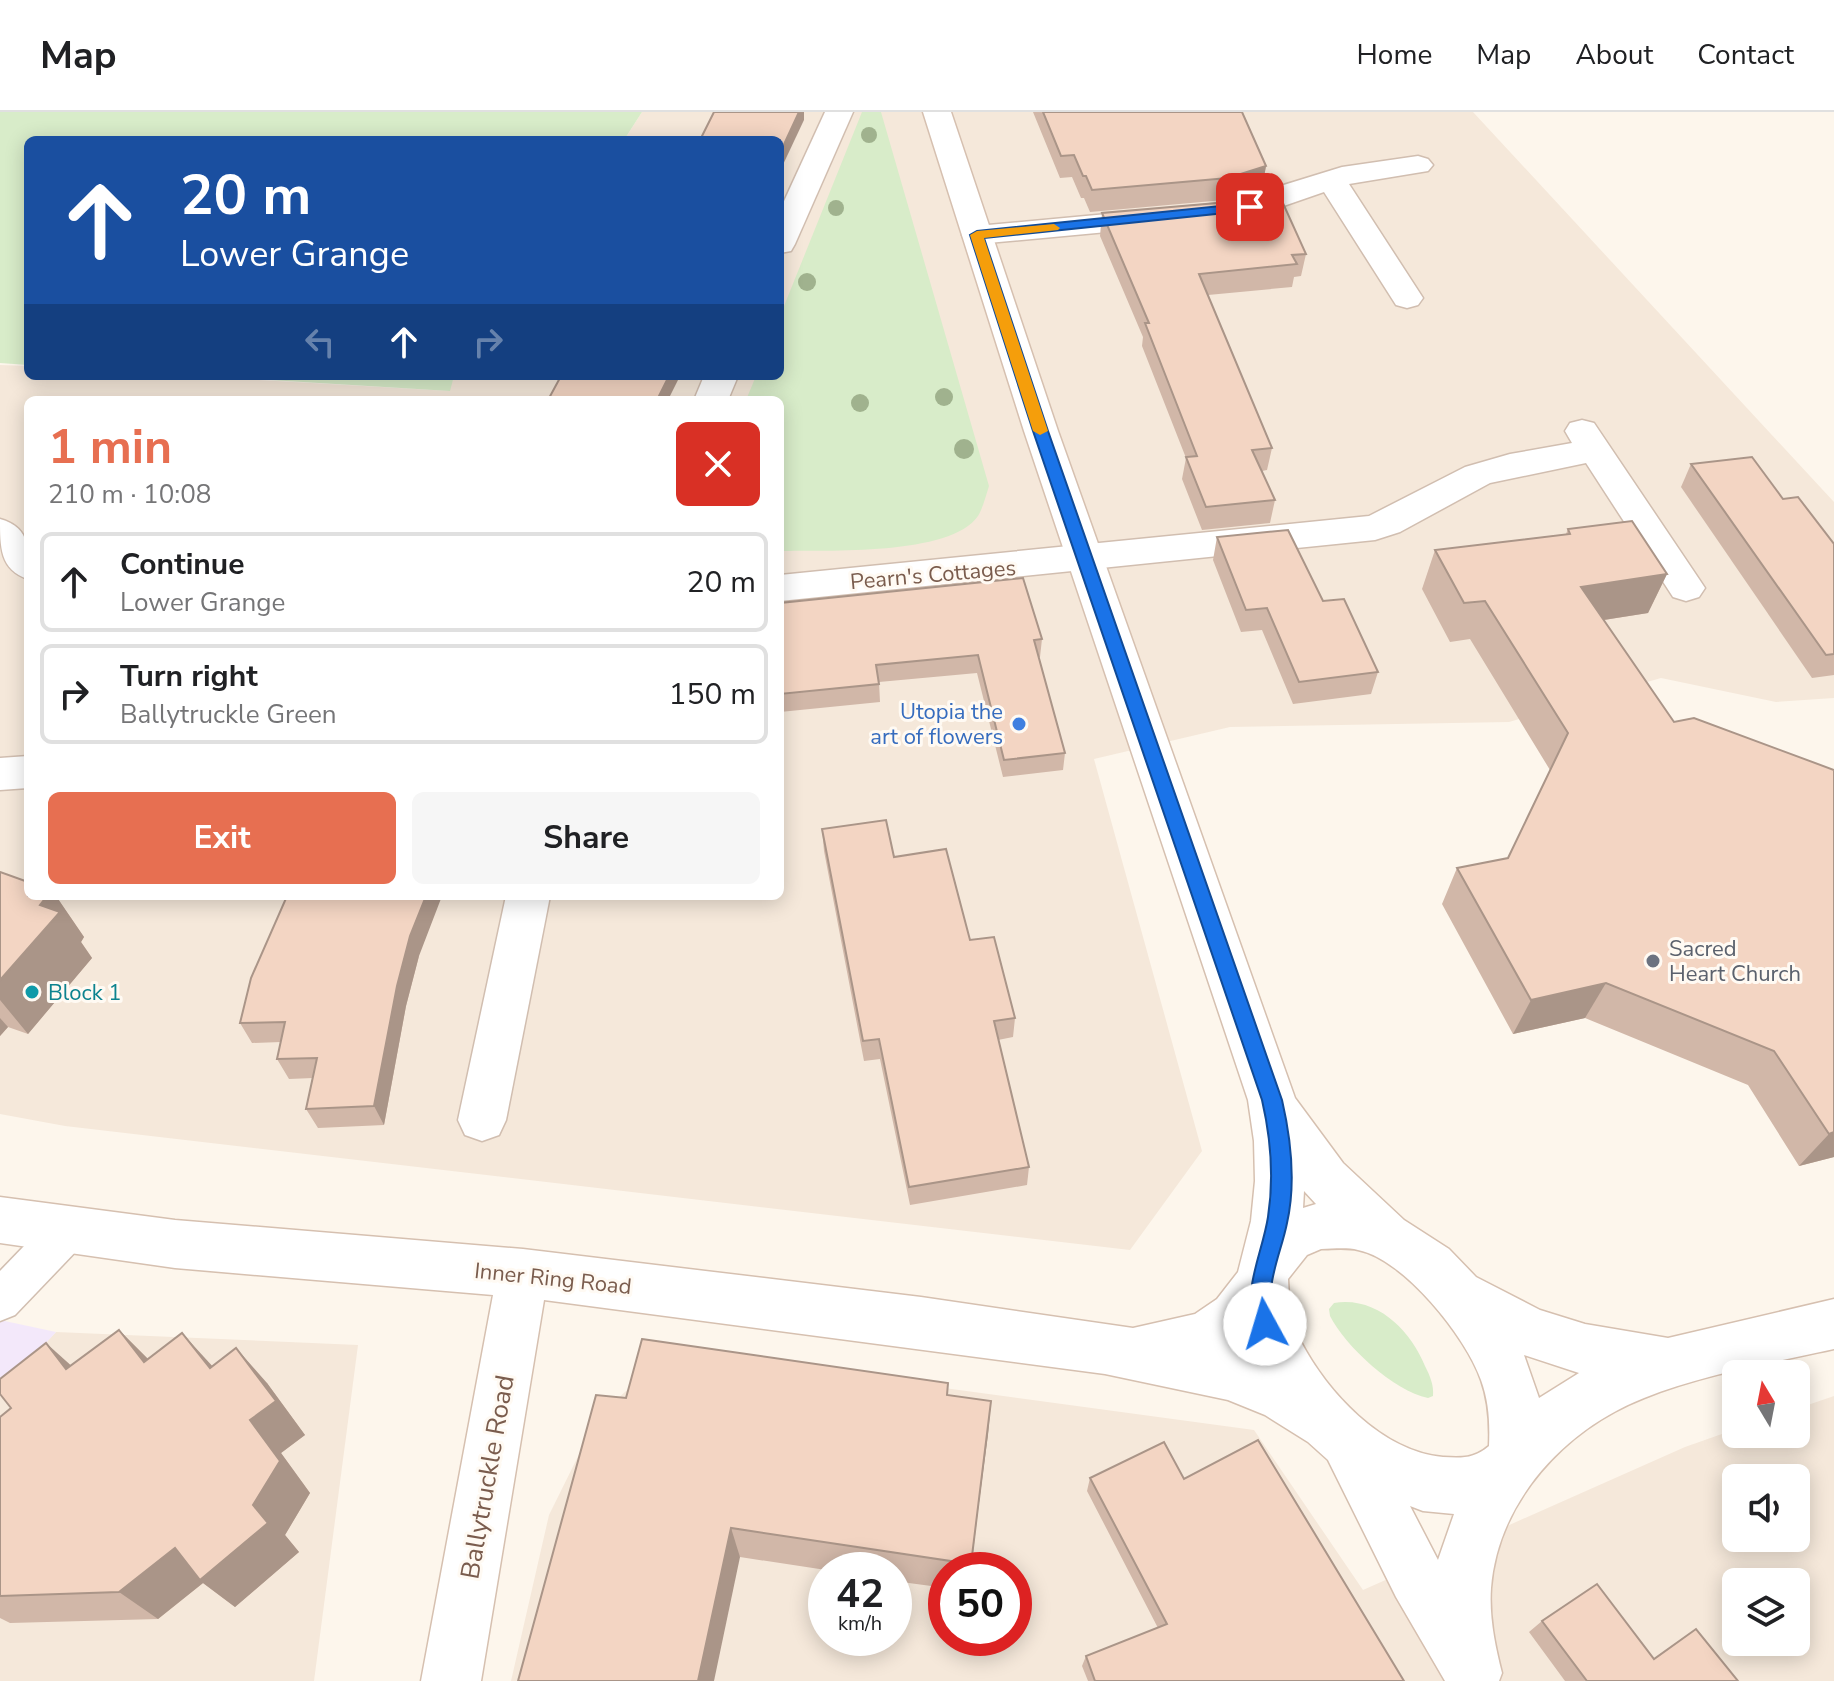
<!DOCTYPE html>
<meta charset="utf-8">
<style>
body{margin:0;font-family:"Nunito Sans",sans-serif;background:#f6f6f6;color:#202124;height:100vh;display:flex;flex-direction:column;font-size:30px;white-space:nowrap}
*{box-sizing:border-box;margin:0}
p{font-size:26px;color:#757577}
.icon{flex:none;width:44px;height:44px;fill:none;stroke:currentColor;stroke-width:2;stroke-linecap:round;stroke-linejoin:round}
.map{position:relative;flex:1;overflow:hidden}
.side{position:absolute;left:24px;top:284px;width:760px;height:504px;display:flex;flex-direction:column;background:#fff;border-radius:12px;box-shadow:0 4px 20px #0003}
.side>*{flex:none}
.hud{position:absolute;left:24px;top:24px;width:760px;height:244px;border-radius:12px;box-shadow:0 4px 20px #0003;background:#1a4fa0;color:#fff;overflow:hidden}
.needle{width:52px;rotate:350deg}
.fabs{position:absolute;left:1722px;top:1248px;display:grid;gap:16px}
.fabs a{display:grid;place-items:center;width:88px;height:88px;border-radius:12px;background:#fff;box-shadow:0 4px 20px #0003;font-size:40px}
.speed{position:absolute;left:808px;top:1440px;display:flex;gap:16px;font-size:40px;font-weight:700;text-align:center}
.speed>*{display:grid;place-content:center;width:104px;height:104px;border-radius:50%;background:#fff;box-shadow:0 4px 20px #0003;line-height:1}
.speed small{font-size:20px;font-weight:400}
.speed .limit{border:12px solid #d22;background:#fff;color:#111}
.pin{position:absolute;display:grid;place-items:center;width:68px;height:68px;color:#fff;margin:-34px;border-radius:16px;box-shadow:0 4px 12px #0006}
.me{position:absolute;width:88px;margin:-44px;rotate:354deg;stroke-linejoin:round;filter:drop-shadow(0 0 6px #0008)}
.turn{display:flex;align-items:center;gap:28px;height:168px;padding:0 24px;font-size:36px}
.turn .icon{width:104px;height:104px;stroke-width:2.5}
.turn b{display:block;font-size:56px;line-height:68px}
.lanes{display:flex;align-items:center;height:76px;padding:0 24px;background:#0003;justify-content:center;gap:40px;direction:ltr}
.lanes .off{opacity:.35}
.round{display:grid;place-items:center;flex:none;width:84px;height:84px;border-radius:12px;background:#f6f6f6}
.summary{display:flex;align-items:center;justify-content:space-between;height:136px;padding:0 24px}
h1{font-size:48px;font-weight:700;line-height:60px;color:#e76f51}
.cta{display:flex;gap:16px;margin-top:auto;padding:16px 24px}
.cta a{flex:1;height:92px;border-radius:12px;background:#e76f51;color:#fff;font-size:32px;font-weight:700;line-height:92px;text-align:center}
.cta a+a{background:#f6f6f6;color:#202124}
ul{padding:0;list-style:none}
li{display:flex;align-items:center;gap:24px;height:100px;margin:0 16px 12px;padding:0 8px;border:4px solid #e0e0e0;border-radius:12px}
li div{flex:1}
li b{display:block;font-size:30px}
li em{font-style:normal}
header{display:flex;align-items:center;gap:48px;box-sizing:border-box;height:112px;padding:0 40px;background:#fff;border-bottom:2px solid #e0e0e0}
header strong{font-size:38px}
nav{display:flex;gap:44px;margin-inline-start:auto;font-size:28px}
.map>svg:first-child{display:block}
.residential{fill:#f5e8da;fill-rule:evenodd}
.education{fill:#f3e8fa}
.green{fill:#d8ecc9}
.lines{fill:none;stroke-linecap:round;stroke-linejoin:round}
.lane-casing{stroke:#d1beb0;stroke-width:3}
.street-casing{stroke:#d1beb0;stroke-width:3}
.secondary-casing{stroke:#d6c0b0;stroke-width:3}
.lane{fill:#fff;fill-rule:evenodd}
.street{fill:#fff;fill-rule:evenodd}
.secondary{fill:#fff;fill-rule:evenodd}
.tree{fill:#a0b28e}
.wall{fill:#d1b7a8}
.shaded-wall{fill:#aa9588}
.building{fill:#f3d5c3;stroke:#aa9588;stroke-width:2}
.route{fill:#1a73e8;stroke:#114b97;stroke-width:2}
.slow{fill:#f59e0b}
.shop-dot{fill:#3f7fe0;stroke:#fffaf3;stroke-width:3}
.worship-dot{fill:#6b7280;stroke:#fffaf3;stroke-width:3}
.culture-dot{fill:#0f9aa8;stroke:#fffaf3;stroke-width:3}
.labels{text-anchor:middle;stroke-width:6;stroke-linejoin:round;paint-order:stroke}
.street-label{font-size:22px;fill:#7a5c4d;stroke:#fffaf3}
.shop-label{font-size:22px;fill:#366cbe;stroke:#fffaf3;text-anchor:end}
.worship-label{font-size:22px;fill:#5b616d;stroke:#fffaf3;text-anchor:start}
.culture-label{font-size:22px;fill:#0d838f;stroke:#fffaf3;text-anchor:start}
.near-street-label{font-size:26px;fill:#7a5c4d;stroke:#fffaf3}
</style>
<header>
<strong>Map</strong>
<nav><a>Home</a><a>Map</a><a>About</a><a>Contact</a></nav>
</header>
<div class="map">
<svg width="1834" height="1569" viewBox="0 0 1834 1569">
<rect width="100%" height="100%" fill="#fdf6ec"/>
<g class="residential">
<path d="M642,0H1473L1834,390V586L1776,590L1661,566L1509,610L1230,615L1094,647L1202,1039L1130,1138L65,1014L0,1002V253L28,254V264H190L449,279L454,264H780V28H624ZM28,288H780V784H28Z"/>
<polygon points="56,1220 358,1233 314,1569 0,1569 0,1281"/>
<path d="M671,1239L1254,1318L1363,1478L1685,1335L1736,1317V1322H1796V1297L1834,1284V1569H511L549,1403L598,1304ZM1736,1366H1796V1426H1736ZM826,1458H894V1526H826ZM946,1458H1014V1526H946ZM1736,1470H1796V1530H1736Z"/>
</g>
<polygon class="education" points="0,1208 56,1220 0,1281"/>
<g class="green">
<polygon points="0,0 642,0 624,28 28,28 28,253 0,251"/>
<path d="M862,0H881L989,374C986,383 983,396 978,404C951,444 826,438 780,439V288H746L756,264H780V204Z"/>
<polygon points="205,264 454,264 450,279"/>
<path d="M1334,1191C1377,1184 1410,1218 1425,1254C1430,1264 1434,1273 1433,1284L1428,1286C1394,1279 1345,1234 1330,1204L1329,1197Z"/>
</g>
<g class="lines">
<g class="lane-casing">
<polygon id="lane" points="67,1100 82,1105 88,1119 82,1133 15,1203 0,1209 0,1159 52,1105"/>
</g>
<g class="street-casing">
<g id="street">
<polygon points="825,0 853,0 795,132 791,139 780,141 780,98"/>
<polygon points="1418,44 1428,47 1433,53 1428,59 1349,72 1423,186 1418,193 1407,196 1396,193 1324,80 1272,98 1225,109 977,132 966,130 962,123 966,116 977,114 1225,91 1342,55"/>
<polygon points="704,264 738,264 728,288 694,288"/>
<polygon points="1582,308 1594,311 1699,467 1705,476 1699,485 1686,489 1673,485 1586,351 1490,371 1400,420 1375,428 780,489 780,463 1369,404 1465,355 1510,342 1572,331 1565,319 1570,311"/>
<path d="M0,407C32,416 28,439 28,467C0,458 0,435 0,407Z"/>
<polygon points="28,644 28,676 0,678 0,646"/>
<polygon points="506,784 550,784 506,1008 499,1023 482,1029 465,1023 458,1008"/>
</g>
</g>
<g class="secondary-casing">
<path id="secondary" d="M923,0H951L1058,319L1295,986L1343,1051L1404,1108L1449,1137L1476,1165L1540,1198L1585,1212L1668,1226L1834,1187V1237C1771,1251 1704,1262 1644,1286C1565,1317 1498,1389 1491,1476C1489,1505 1495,1533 1502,1561L1499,1569H1445L1396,1485L1328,1348L1308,1330L1265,1303L1228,1288L1105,1262L544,1188L481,1569H421L493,1183L175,1156L0,1131V1085L175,1108L523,1137L921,1185L1133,1216L1195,1202L1217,1187L1238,1160L1251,1109L1255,1069L1254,1029L1248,988L1024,319ZM1304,1079L1316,1092L1303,1096ZM1321,1137C1333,1137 1346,1135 1358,1138C1404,1147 1466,1225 1481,1268C1489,1290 1490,1311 1489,1334C1474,1347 1461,1346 1443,1345C1381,1339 1327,1280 1300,1228C1290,1208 1289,1189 1288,1167L1307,1143ZM1246,1228L1253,1245L1232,1237ZM1524,1243L1579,1261L1539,1286ZM1410,1394L1423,1399L1454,1402L1438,1448Z"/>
</g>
<use href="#lane" class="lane"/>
<use href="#street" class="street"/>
<use href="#secondary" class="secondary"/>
</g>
<g class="tree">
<circle cx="869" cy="23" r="8"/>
<circle cx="836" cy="96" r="8"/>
<circle cx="807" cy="170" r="9"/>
<circle cx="944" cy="285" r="9"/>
<circle cx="860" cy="291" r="9"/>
<circle cx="964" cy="337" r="10"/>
</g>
<g class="wall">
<polygon points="1033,0 1242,0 1266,54 1262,76 1224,88 1090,100 1084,86 1081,86 1072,65 1060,66"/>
<polygon points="1102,101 1306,142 1301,164 1294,165 1292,175 1208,183 1272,336 1267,358 1262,359 1275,388 1270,411 1202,418 1182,367 1186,346 1142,234 1143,225 1100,124"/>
<polygon points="1691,352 1783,387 1834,432 1834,563 1812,566 1681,375"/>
<polygon points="1568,417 1667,462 1648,501 1604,508 1674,610 1834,658 1834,1045 1799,1054 1748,973 1585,906 1513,922 1442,792 1457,756 1508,746 1550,658 1470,527 1450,530 1422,477 1435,438 1566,422"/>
<polygon points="1217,425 1323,489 1378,560 1371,582 1293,592 1262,518 1241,520 1213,448"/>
<polygon points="780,491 1042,527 1040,545 1039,545 1065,641 1063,658 1003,665 977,561 879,570 880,590 780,600"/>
<polygon points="822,717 894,745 970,828 1015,906 1013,925 998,928 1029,1055 1027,1073 910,1093 880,947 864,949 824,739"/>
<polygon points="0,760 28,784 56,784 84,825 81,830 92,846 28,922 8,915 0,924"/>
<polygon points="419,844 406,894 384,1013 318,1016 306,997 313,966 289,967 277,947 281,930 252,931 240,911"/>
<polygon points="119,1218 148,1247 212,1254 267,1271 305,1323 281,1341 310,1381 285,1423 299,1440 235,1495 203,1471 158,1507 10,1511 0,1506 0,1305"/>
<polygon points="948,1283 991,1289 971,1458 946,1458 946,1476 894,1469 894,1458 826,1458 740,1445 626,1286"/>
<polygon points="1090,1366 1184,1367 1404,1569 1088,1569 1082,1554 1086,1544 1158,1516 1087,1379"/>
<polygon points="1542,1509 1654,1547 1696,1517 1738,1569 1565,1569 1529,1520"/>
</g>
<g class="shaded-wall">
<polygon points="799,0 804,0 804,8 780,59 780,41"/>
<polygon points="1266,54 1262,76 1224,88 1228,66"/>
<polygon points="669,264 680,264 668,288 657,288"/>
<polygon points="1667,462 1648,501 1565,514 1581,475"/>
<polygon points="47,784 56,784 84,825 81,830 92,846 28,922 0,888 0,868 40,793"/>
<polygon points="426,784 442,784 419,844 406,894 384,1013 374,994 397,874 410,824"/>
<polygon points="1606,871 1585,906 1513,922 1531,888"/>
<polygon points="0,906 8,915 0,924"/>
<polygon points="1834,1020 1834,1045 1799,1054 1829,1022"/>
<polygon points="119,1218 155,1254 144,1250"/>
<polygon points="182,1221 215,1257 210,1256"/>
<polygon points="46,1231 85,1266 66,1257"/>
<polygon points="236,1236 267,1271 305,1323 281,1341 310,1381 285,1423 299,1440 235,1495 203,1471 158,1507 119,1480 175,1436 253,1393"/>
<polygon points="991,1289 988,1323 970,1458"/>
<polygon points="731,1416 740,1445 714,1569 698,1569"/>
</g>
<g class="building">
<polygon points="714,0 799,0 780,41 780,28 700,28"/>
<polygon points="1043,0 1242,0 1266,54 1228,66 1092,78 1086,64 1083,64 1074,43 1061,44"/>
<polygon points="1277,78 1306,142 1292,143 1297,152 1199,162 1272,336 1252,338 1275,388 1206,395 1186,345 1197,344 1145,211 1149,211 1102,101 1229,90"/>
<polygon points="561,264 669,264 657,288 548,288"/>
<polygon points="1752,345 1783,387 1798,385 1834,432 1834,542 1826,543 1691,352"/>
<polygon points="1632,409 1667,462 1581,475 1674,610 1694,606 1834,658 1834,1020 1829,1022 1774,939 1606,871 1531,888 1457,756 1508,746 1568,621 1485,489 1464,491 1435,438 1570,422 1568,417"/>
<polygon points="1288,418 1323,489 1344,487 1378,560 1299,570 1267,496 1246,498 1217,425"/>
<polygon points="1023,466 1042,527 1034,528 1065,641 1004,648 978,543 876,553 879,572 780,582 780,491"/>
<polygon points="886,708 894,745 946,737 970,828 994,825 1015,906 994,909 1029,1055 909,1075 879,927 863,929 822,717"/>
<polygon points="0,760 28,770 28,784 47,784 40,793 60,800 0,868"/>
<polygon points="287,784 426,784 410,824 397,874 374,994 306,997 317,946 277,947 285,910 240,911 251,866"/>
<polygon points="119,1218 144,1250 182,1221 210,1256 236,1236 276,1289 250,1308 280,1349 253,1393 268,1411 200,1468 175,1436 119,1480 0,1484 0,1305 11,1296 0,1282 0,1267 46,1231 66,1257"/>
<polygon points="642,1227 948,1271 947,1283 991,1289 971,1452 731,1416 698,1569 518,1569 596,1283 626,1286"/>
<polygon points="1258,1328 1404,1569 1095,1569 1086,1544 1167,1512 1090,1366 1164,1330 1184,1367"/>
<polygon points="1597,1472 1654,1547 1696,1517 1738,1569 1587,1569 1542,1509"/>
</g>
<path class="route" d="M1250,91L1256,95L1254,98L984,126L1048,319L1282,988C1291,1027 1296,1071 1287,1111C1283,1132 1273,1155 1271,1177C1270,1192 1279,1205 1273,1220L1265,1223L1257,1220C1240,1180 1262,1144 1268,1105C1274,1066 1271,1027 1262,988L1033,319L970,123L977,119Z"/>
<polygon class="slow" points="1054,112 1060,116 1058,118 984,126 1048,319 1040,323 1033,319 970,123 977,119"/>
<circle class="shop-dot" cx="1019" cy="612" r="8"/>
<circle class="worship-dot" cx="1653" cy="849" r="8"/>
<circle class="culture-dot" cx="32" cy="880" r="8"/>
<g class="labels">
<g class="street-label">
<text transform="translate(933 462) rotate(-5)" y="8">Pearn's Cottages</text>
<text transform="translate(553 1166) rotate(6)" y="8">Inner Ring Road</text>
</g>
<g class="shop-label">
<text x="1003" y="607">Utopia the<tspan x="1003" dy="25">art of flowers</tspan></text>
</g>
<g class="worship-label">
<text x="1669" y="844">Sacred<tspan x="1669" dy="25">Heart Church</tspan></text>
</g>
<g class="culture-label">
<text x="48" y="888">Block 1</text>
</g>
<g class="near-street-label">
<text transform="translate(487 1365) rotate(-80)" y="9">Ballytruckle Road</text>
</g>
</g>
</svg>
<div class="fabs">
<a><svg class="needle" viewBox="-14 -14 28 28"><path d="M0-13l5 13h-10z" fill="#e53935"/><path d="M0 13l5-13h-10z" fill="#757577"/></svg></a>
<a><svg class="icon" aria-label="sound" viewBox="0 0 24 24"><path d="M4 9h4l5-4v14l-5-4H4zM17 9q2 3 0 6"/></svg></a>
<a><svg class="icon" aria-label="layers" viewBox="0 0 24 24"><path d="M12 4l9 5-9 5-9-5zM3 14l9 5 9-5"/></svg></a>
</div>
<div class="speed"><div>42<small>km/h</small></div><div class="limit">50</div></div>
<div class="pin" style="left:1250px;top:95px;background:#d93025"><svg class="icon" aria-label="arrive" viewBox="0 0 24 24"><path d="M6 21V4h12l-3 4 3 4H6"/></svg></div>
<svg class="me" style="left:1265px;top:1212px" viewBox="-20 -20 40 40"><circle r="19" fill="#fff"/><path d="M0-13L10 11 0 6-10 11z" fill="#1a73e8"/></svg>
<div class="hud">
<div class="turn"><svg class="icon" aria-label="ahead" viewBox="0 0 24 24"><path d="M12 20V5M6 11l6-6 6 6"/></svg><div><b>20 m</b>Lower Grange</div></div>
<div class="lanes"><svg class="icon off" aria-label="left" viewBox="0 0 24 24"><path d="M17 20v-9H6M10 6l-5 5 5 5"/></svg><svg class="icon" aria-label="ahead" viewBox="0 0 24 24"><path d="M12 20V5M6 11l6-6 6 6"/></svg><svg class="icon off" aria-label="right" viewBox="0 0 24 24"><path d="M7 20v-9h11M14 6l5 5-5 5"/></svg></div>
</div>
<section class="side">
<div class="summary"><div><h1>1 min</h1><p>210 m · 10:08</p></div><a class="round" style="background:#d93025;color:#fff"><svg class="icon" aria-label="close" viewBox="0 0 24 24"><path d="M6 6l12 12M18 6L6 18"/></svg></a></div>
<ul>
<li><svg class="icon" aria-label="ahead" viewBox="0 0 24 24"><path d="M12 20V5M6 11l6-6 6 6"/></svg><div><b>Continue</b><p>Lower Grange</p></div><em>20 m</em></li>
<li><svg class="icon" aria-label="right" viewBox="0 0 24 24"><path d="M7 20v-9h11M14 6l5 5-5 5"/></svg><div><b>Turn right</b><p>Ballytruckle Green</p></div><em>150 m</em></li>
</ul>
<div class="cta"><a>Exit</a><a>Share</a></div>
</section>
</div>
